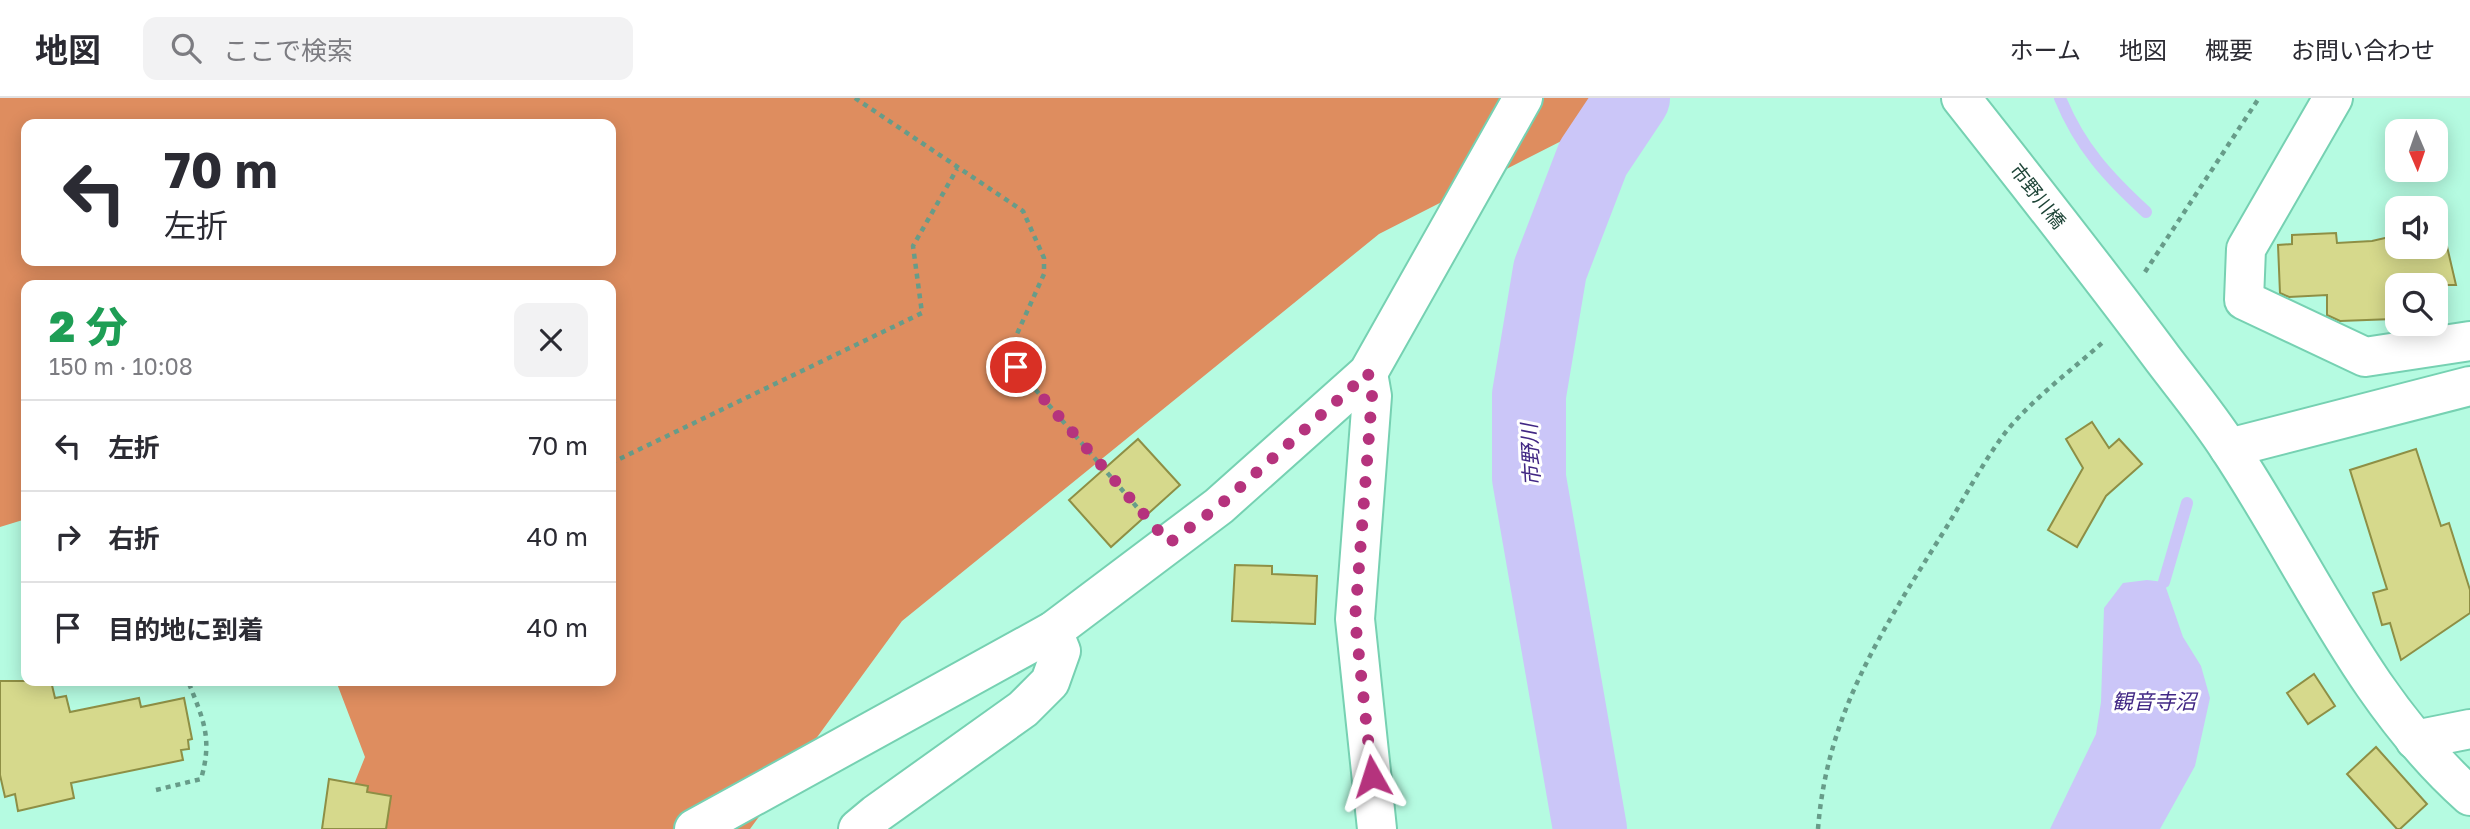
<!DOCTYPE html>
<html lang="ja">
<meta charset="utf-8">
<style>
body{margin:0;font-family:"Golos Text","Noto Sans JP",sans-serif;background:#f2f2f3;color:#2b2b33;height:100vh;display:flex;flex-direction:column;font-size:26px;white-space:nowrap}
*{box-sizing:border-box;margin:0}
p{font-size:23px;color:#7c7c81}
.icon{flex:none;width:38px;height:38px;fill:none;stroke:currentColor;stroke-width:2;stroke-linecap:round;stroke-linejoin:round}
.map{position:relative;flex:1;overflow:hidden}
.details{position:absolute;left:21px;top:182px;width:595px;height:406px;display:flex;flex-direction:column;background:#fff;border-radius:14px;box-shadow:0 4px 18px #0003}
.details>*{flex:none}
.top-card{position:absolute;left:21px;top:21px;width:595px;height:147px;border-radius:14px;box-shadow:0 4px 18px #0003;background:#fff;color:#2b2b33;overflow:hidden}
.needle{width:46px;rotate:178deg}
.fabs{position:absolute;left:2385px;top:21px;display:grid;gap:14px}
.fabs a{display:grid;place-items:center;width:63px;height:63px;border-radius:14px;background:#fff;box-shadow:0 4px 18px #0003;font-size:35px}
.pin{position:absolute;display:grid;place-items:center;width:60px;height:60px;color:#fff;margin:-30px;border:4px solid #fff;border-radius:50%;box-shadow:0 2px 7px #0007}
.me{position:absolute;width:77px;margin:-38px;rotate:354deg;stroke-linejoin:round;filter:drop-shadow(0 0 5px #0008)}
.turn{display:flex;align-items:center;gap:24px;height:147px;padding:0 28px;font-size:32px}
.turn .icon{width:91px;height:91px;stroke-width:2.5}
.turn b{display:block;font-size:49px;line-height:60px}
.round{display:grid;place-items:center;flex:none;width:74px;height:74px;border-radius:14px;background:#f2f2f3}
.head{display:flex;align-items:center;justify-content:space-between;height:119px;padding:0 28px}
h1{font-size:42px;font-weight:800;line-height:52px;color:#1e9e55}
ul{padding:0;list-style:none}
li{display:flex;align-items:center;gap:21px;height:91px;padding:0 28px;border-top:2px solid #e1e1e2}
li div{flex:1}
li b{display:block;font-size:26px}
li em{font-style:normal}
header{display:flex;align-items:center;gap:42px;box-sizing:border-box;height:98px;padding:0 35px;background:#fff;border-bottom:2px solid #e1e1e2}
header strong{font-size:33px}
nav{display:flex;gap:38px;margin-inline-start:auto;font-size:24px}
.search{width:490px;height:63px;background:#f2f2f3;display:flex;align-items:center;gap:18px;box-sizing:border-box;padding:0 24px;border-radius:14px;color:#7c7c81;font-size:26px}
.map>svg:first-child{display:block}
.forest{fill:#de8d5f;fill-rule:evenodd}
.water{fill:#cbc6f8}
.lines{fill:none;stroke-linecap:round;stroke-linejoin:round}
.stream{stroke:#cbc6f8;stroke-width:12}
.river{stroke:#cbc6f8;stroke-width:74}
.building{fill:#d6d98c;stroke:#8e8f45;stroke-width:2}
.street-casing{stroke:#76d1b2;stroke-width:42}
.secondary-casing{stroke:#76d1b2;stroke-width:42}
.path{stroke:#679c89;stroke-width:4.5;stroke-dasharray:5 5;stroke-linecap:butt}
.street{stroke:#fff;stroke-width:38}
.secondary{stroke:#fff;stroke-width:38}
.route{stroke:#b5337d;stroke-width:12;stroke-dasharray:0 21.6}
.labels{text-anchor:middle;stroke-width:6;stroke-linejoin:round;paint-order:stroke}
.street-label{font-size:19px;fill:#1f4538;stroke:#fff}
.water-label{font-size:21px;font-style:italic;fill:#412784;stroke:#fff}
</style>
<header>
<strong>地図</strong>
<div class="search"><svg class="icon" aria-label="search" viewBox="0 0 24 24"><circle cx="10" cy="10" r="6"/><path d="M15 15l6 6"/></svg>ここで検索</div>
<nav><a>ホーム</a><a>地図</a><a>概要</a><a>お問い合わせ</a></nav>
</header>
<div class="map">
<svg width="2470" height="731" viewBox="0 0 2470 731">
<rect width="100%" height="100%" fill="#b5fbe1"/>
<path class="forest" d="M0,0H1606L1585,31L1379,136L902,523L750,731H336L365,659L336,583H611V187H26V421L0,429ZM26,26H611V163H26Z"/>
<polygon class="water" points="2147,482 2164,484 2183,539 2201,568 2210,600 2195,668 2160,731 2050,731 2096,636 2101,604 2104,510 2123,485"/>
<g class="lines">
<g class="stream">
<path d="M2060,0C2080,49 2108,79 2146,114"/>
<polyline points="2164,484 2187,405"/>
</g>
<polyline class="river" points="1590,731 1529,380 1529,297 1550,172 1593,60 1633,0"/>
</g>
<g class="building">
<polygon points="2442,127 2456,187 2398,187 2398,195 2392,195 2393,221 2340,223 2327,217 2327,197 2289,199 2280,195 2278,147 2292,146 2292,137 2336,135 2337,145 2372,143 2398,137 2398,149 2436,149 2436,128"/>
<polygon points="2092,324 2109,350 2119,341 2142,366 2106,398 2077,449 2048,432 2083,370 2066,341"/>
<polygon points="1138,341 1180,387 1111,449 1069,402"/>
<polygon points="2416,351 2441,428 2449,425 2470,492 2470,515 2401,562 2390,525 2382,527 2373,495 2387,491 2350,372"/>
<polygon points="1235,467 1272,468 1272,476 1317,478 1315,526 1232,523"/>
<polygon points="2314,576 2335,608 2308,626 2287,595"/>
<polygon points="0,583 51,583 55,600 66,598 70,614 139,600 141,609 184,600 192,641 188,642 189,651 181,652 183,662 71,685 74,700 18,713 15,696 5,699 0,677"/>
<polygon points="2376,649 2427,706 2400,731 2397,731 2347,676"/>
<polygon points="329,681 368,688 367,694 391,698 386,731 322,731"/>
</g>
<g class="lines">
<g class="street-casing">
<g id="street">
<polyline points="2333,0 2246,151 2244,202 2365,259 2470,243"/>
<polyline points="1368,275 1372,298 1355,521 1377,731"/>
<polyline points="2415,642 2470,631"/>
<polyline points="858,731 876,716 1023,611 1050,584 1061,553 1053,533"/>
</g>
</g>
<g class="secondary-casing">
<g id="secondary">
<path d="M1961,0C2029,86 2097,172 2163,261C2185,290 2209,319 2229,350C2307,467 2363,603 2470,698"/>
<polyline points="2229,350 2470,288"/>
<polyline points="694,731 1053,533 1219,408 1368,275 1523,0"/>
</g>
</g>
<g class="path">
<polyline points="855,0 1023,113 1044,160 1044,176 1012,247 1016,269 1142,415"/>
<polyline points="2145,174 2259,0"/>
<polyline points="611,365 922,215 913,148 957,71"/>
<path d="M156,692L201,681C213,640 203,621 188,583"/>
<path d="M1818,731C1827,613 1885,528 1946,430C1965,399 1983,364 2005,335C2032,301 2071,273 2103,244"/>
</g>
<use href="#street" class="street"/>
<use href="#secondary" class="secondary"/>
</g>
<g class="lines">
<polyline class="route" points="1016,269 1169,445 1219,408 1368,275 1372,298 1355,521 1372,678"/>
</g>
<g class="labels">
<g class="street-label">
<text transform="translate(2038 98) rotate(52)" y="7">市野川橋</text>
</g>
<g class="water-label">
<text transform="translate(1531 357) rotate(-93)" y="7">市野川</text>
<text x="2154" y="611">観音寺沼</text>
</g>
</g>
</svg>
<div class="fabs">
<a><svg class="needle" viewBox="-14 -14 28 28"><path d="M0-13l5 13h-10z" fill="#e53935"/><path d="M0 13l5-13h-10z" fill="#7c7c81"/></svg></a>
<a><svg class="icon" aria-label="sound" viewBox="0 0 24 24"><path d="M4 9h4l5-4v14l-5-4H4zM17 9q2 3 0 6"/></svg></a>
<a><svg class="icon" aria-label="search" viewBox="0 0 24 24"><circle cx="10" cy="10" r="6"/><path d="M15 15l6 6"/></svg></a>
</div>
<div class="pin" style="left:1016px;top:269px;background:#d93025"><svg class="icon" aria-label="arrive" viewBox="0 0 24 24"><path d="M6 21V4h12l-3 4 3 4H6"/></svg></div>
<svg class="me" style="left:1372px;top:678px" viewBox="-20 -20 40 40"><path d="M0-17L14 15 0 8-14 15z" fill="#b5337d" stroke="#fff" stroke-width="4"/></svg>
<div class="top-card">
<div class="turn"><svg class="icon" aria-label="left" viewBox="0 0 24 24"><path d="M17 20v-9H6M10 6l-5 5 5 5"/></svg><div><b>70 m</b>左折</div></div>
</div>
<section class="details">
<div class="head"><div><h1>2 分</h1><p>150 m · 10:08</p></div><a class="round"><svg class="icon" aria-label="close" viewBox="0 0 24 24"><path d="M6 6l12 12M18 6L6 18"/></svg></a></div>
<ul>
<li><svg class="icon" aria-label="left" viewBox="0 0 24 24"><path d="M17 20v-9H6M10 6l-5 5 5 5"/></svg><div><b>左折</b></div><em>70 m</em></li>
<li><svg class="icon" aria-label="right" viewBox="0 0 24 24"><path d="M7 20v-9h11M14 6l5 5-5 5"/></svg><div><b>右折</b></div><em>40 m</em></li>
<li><svg class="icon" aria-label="arrive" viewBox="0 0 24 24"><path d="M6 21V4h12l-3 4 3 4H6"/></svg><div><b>目的地に到着</b></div><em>40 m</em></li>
</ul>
</section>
</div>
